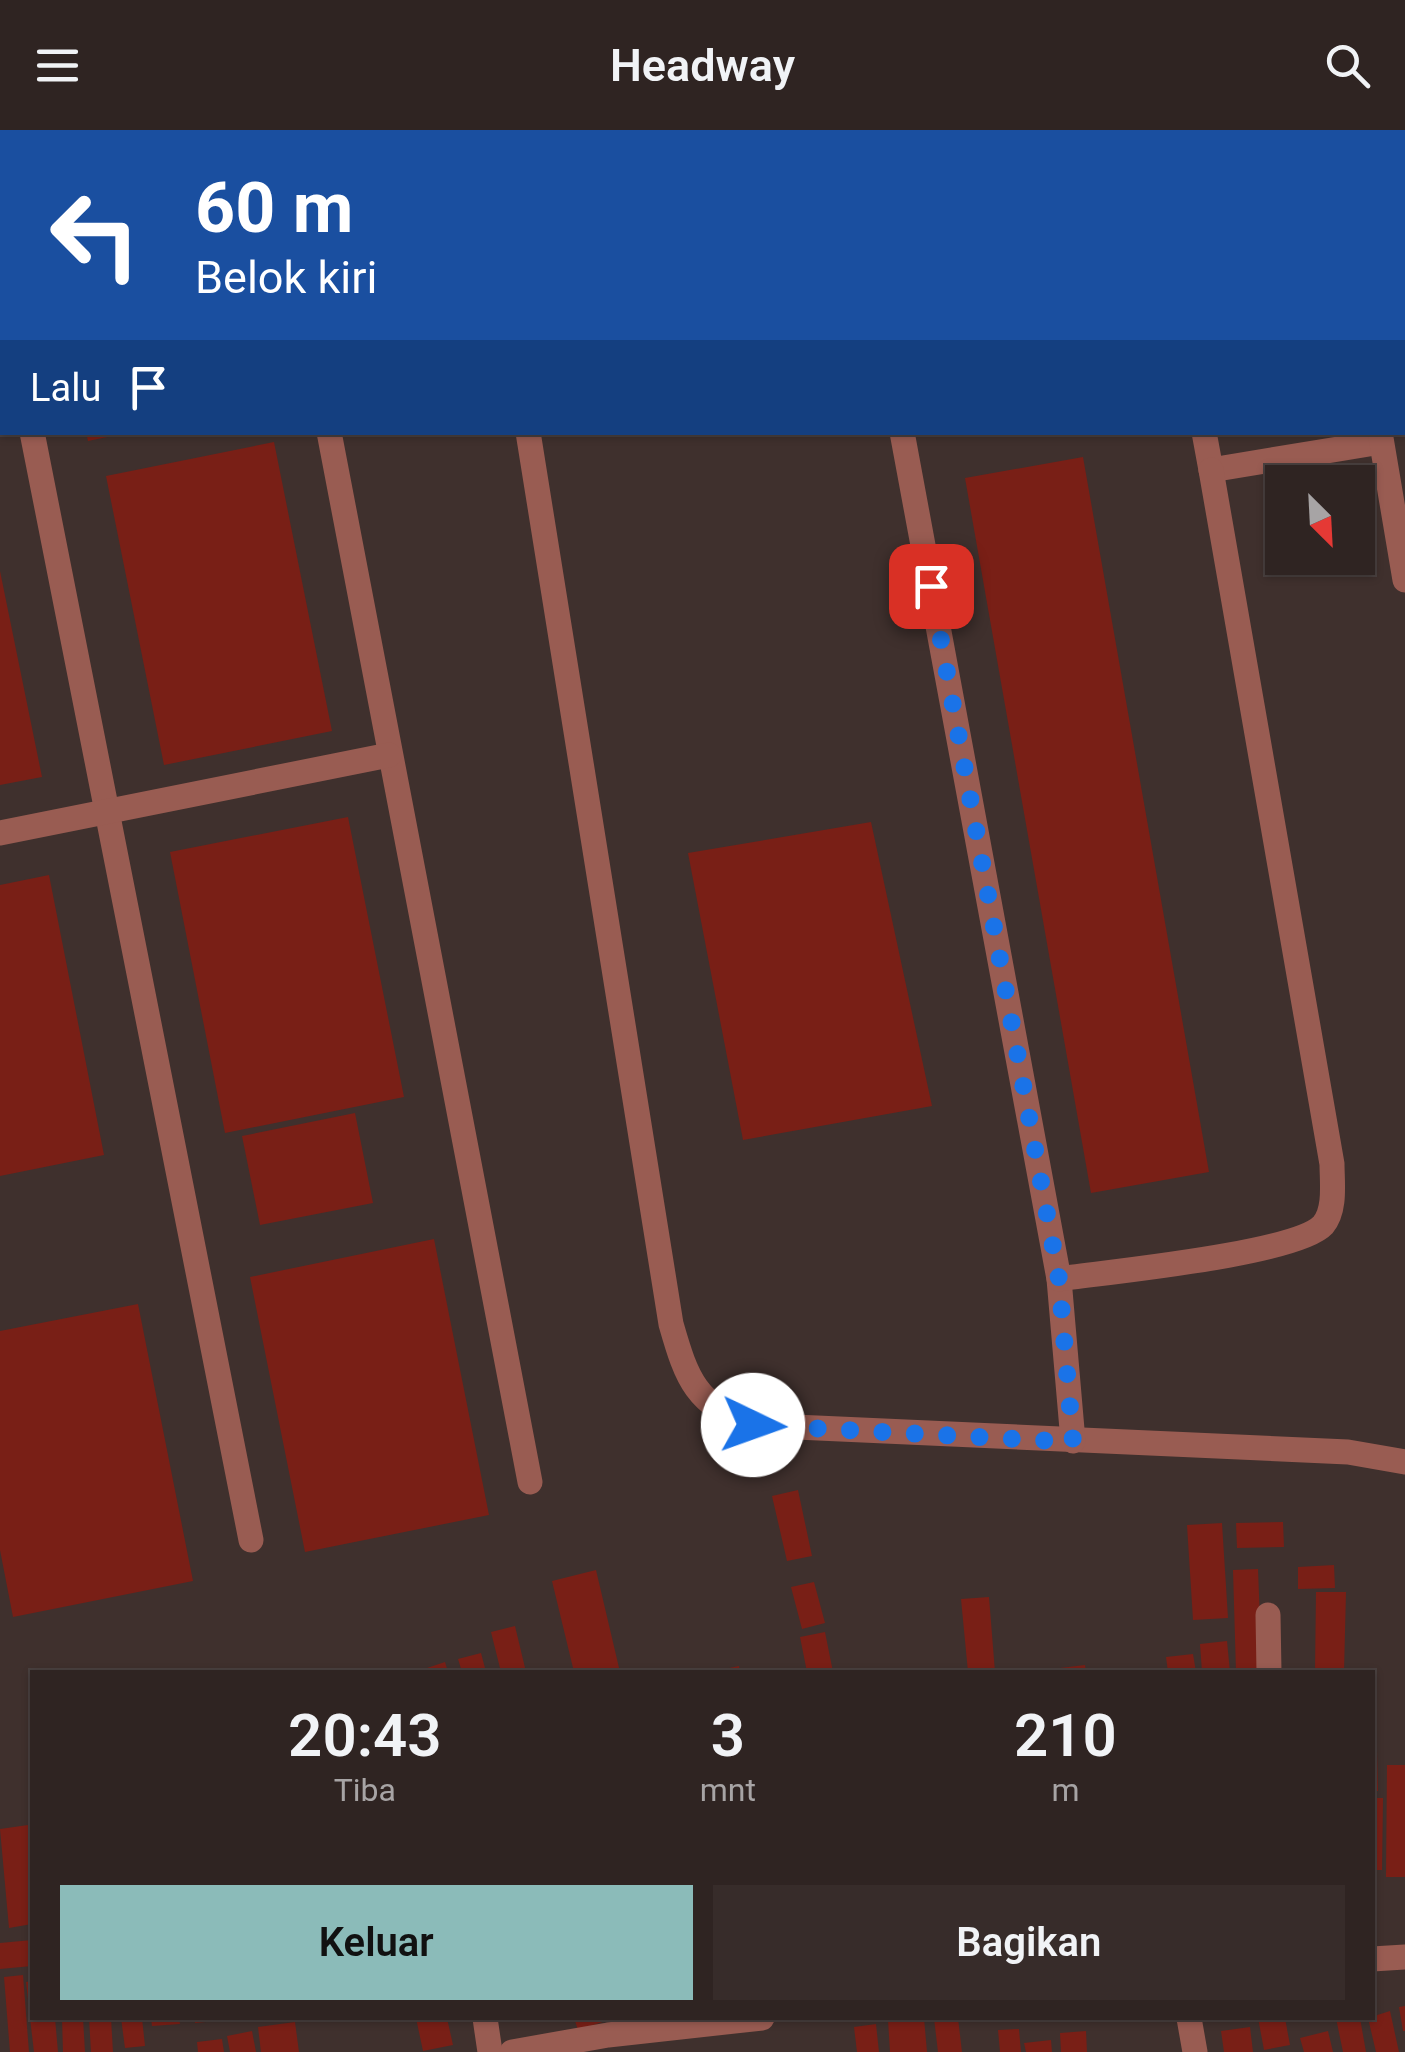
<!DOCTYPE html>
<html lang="id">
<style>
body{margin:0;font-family:Roboto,sans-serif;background:#372c2a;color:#f1f3f6;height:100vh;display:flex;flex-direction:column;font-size:38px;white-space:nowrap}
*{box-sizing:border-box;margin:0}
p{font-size:32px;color:#a7a4a5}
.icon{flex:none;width:55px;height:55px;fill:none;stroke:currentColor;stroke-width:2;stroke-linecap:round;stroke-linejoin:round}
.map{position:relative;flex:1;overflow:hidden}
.panel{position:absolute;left:30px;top:1540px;width:1345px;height:350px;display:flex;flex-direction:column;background:#2f2422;border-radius:0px;box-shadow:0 2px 8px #0004,0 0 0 2px #4a4140}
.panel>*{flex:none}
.guide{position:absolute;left:0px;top:0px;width:1405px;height:305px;box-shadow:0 2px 8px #0004,0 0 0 2px #4a4140;background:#1a4fa0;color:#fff;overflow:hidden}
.needle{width:65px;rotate:156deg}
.tools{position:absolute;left:1265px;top:335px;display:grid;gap:20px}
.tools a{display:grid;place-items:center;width:110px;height:110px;border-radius:0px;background:#2f2422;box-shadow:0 2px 8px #0004,0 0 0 2px #4a4140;font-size:50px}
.pin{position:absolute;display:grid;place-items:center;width:85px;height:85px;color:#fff;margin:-42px;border-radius:20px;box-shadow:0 5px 15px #0006}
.me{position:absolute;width:110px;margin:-55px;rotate:93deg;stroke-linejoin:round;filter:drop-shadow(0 0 8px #0008)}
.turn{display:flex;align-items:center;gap:35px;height:210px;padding:0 30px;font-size:45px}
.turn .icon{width:130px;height:130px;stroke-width:2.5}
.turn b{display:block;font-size:70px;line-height:85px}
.then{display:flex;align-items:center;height:95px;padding:0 30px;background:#0003;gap:20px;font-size:38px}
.eta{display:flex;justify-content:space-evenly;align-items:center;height:170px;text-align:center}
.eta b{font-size:60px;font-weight:600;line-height:70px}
.button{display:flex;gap:20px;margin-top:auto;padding:20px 30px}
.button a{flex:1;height:115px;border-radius:0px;background:#8bbbb9;color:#111;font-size:40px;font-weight:600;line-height:115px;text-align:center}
.button a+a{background:#372c2a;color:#f1f3f6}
header{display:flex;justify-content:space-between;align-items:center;height:130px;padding:0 30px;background:#2f2422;font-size:45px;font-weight:600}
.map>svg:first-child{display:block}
.building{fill:#791f16}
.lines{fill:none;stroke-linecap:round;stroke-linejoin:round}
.minor{stroke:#995c52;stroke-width:25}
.route{stroke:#1a73e8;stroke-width:18;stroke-dasharray:0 32.4}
</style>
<header><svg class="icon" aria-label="menu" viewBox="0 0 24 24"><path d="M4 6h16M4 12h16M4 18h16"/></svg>Headway<svg class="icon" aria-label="search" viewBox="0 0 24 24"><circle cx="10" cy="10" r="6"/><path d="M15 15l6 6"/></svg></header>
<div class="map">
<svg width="1405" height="1922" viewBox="0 0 1405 1922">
<rect width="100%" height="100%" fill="#3f302d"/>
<g class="building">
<polygon points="86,302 122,302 122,304 88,311"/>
<polygon points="274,312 332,601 164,635 106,346"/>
<polygon points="1083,327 1209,1042 1091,1063 965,348"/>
<polygon points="0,441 42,647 0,655"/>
<polygon points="348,687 404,967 225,1003 170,722"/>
<polygon points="871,692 932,976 743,1010 688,723"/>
<polygon points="49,745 104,1025 0,1046 0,755"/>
<polygon points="355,983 373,1073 260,1095 242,1006"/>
<polygon points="434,1109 489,1385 305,1422 250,1147"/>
<polygon points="138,1174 193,1451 13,1487 0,1420 0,1201"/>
<polygon points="798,1360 812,1426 787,1431 772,1366"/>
<polygon points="1283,1392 1284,1417 1237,1418 1236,1393"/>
<polygon points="1222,1393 1228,1488 1193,1490 1187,1395"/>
<polygon points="1334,1435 1335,1458 1298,1459 1298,1437"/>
<polygon points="1258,1439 1262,1542 1236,1542 1233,1440"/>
<polygon points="596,1440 620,1542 574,1542 552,1451"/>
<polygon points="814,1452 825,1493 802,1499 791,1457"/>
<polygon points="1316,1462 1346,1462 1344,1542 1315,1542"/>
<polygon points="989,1467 995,1542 968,1542 961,1469"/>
<polygon points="515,1496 526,1542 501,1542 491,1502"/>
<polygon points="825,1502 833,1542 807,1542 800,1507"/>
<polygon points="1227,1511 1230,1542 1202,1542 1200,1514"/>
<polygon points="481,1523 486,1542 462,1542 458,1529"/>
<polygon points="1193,1524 1196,1542 1168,1542 1166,1527"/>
<polygon points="445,1532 448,1542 415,1542"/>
<polygon points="1085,1535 1086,1542 1060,1542 1060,1538"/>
<polygon points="739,1536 740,1542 715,1542 715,1541"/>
<polygon points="1372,1582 1376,1582 1378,1661 1372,1661"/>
<polygon points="1387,1635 1405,1635 1405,1747 1386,1747"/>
<polygon points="1372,1668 1383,1668 1382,1740 1372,1740"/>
<polygon points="28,1695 32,1794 9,1798 0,1699"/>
<polygon points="32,1810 32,1836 0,1839 0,1813"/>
<polygon points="23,1845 29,1922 10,1922 4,1847"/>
<polygon points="32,1851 32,1887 30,1887 26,1852"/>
<polygon points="1405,1876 1405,1901 1403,1901 1399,1877"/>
<polygon points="1390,1881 1399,1922 1376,1922 1368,1888"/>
<polygon points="30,1888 55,1888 58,1922 34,1922"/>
<polygon points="62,1888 83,1888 85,1922 63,1922"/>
<polygon points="89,1888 111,1888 113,1922 91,1922"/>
<polygon points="121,1888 142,1888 145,1916 125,1918"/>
<polygon points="151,1888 179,1888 180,1894 152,1896"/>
<polygon points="195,1888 225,1888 226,1890 195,1893"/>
<polygon points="416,1888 447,1888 453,1915 423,1921"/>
<polygon points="574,1888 615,1888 578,1900"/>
<polygon points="924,1888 927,1922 890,1922 888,1890"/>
<polygon points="934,1888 958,1888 962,1922 938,1922"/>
<polygon points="1258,1888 1285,1888 1290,1915 1264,1920"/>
<polygon points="1336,1888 1360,1888 1366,1922 1343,1922"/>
<polygon points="295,1892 299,1922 261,1922 258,1897"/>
<polygon points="876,1894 879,1922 857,1922 854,1897"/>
<polygon points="1250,1897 1253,1922 1224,1922 1221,1901"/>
<polygon points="1019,1899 1021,1922 1000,1922 998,1900"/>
<polygon points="252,1901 256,1922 230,1922 227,1906"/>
<polygon points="1086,1901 1087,1922 1061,1922 1060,1903"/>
<polygon points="1328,1901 1333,1922 1304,1922 1300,1908"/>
<polygon points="222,1909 224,1922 198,1922 197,1912"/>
<polygon points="1051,1910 1052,1922 1026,1922 1024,1913"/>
</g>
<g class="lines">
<g class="minor">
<polyline points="273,0 273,2"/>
<polyline points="466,0 467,2"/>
<polyline points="1147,0 1147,2"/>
<polyline points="1327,0 1328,2"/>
<polyline points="0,142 2,154"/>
<polyline points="32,302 251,1410"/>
<polyline points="329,302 530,1352"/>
<path d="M528,302L671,1194C687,1250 696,1275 753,1295L1348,1322L1405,1332"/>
<polyline points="902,302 1059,1149 1073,1311"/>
<polyline points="1204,302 1211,340 1381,312"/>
<polyline points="1380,302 1405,450"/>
<polyline points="0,703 389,625"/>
<path d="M1059,1149C1107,1142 1296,1124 1323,1095C1336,1080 1332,1052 1332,1034L1211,340"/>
<polyline points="1268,1485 1269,1542"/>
<polyline points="1372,1829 1405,1827"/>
<polyline points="485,1888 490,1922"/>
<polyline points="1189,1888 1195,1922"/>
<polyline points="512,1922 608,1905 762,1888"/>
</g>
</g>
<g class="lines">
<polyline class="route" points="753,1295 1073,1312 1059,1149 931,456"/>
</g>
</svg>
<div class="tools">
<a><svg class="needle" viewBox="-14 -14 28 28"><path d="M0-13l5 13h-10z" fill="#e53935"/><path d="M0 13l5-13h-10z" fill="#a7a4a5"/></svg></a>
</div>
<div class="pin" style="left:931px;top:456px;background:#d93025"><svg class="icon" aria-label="arrive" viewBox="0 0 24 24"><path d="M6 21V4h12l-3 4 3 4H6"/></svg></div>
<svg class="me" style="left:753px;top:1295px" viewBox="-20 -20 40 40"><circle r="19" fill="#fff"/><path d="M0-13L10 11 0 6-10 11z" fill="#1a73e8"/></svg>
<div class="guide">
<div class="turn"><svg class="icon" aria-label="left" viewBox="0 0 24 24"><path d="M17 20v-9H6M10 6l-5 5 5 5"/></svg><div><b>60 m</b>Belok kiri</div></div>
<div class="then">Lalu<svg class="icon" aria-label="arrive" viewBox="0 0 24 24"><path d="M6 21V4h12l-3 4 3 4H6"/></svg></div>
</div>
<section class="panel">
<div class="eta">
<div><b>20:43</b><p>Tiba</p></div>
<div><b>3</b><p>mnt</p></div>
<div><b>210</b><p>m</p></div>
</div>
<div class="button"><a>Keluar</a><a>Bagikan</a></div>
</section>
</div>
